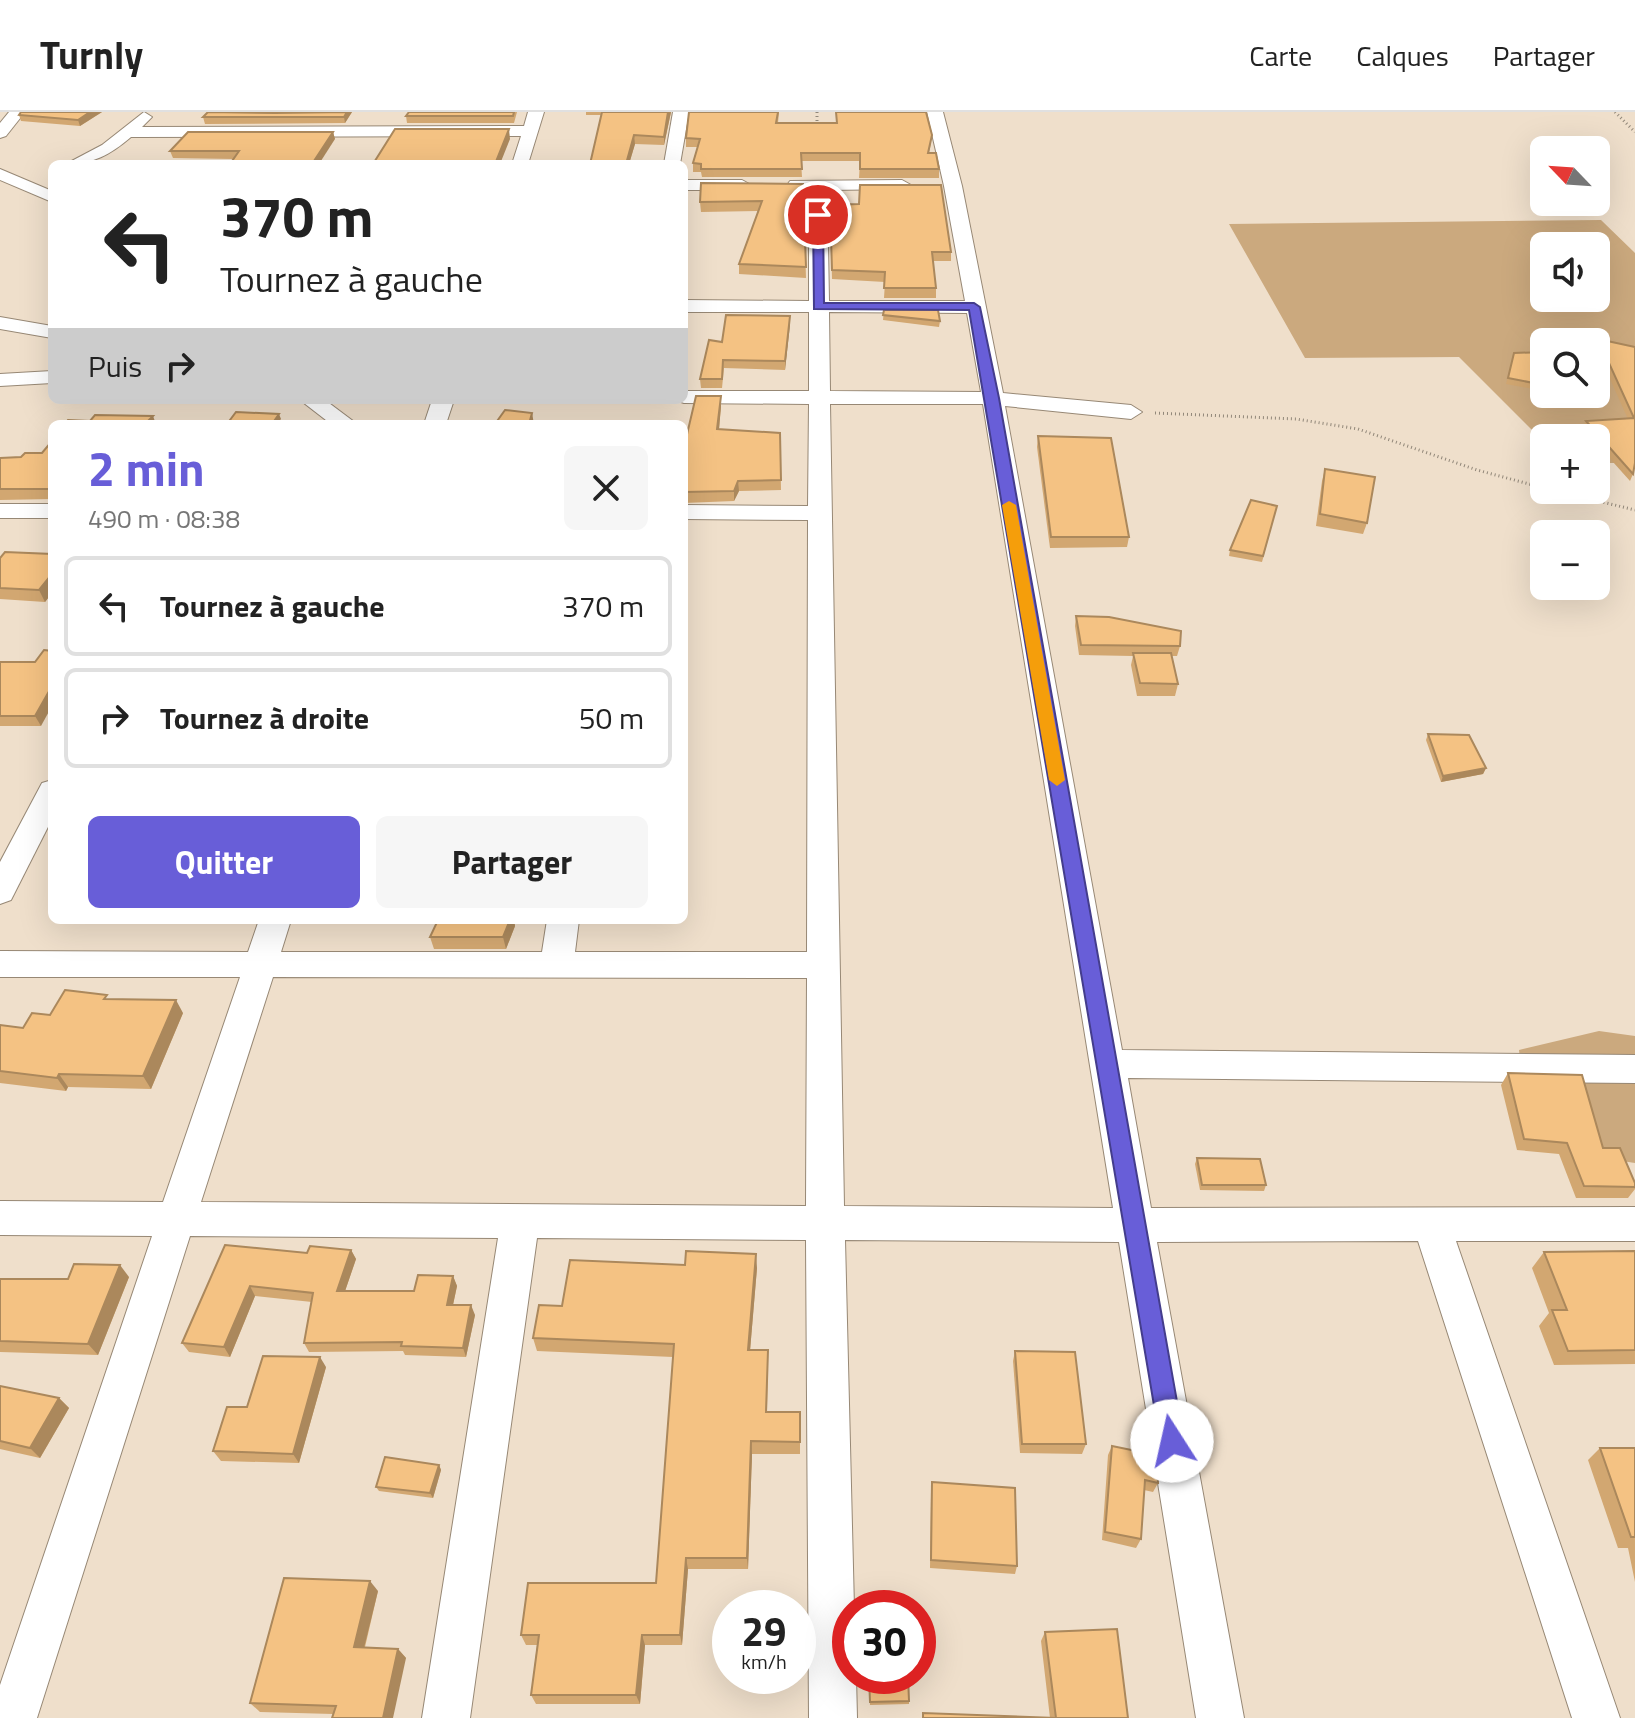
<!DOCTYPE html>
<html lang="fr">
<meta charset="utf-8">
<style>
body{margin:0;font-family:"Titillium Web",sans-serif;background:#f6f6f6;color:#222;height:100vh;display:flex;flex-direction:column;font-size:30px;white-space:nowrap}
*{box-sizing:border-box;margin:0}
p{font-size:26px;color:#767676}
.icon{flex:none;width:44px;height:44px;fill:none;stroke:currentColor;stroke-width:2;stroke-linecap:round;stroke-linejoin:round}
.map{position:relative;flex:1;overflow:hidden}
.sheet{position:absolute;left:48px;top:308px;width:640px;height:504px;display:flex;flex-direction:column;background:#fff;border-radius:12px;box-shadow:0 8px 32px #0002}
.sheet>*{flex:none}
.hud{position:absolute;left:48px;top:48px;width:640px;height:244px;border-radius:12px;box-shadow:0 8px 32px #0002;background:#fff;color:#222;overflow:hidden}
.needle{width:52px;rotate:295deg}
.controls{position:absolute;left:1530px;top:24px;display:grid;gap:16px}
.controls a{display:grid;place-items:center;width:80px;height:80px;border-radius:12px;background:#fff;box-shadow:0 8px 32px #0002;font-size:40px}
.speed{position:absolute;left:712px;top:1478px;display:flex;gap:16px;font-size:40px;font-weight:700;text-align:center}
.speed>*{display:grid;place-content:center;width:104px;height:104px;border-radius:50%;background:#fff;box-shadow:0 8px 32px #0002;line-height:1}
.speed small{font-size:20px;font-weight:400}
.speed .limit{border:12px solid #d22;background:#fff;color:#111}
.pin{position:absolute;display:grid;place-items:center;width:68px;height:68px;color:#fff;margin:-34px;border:4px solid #fff;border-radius:50%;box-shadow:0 2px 8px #0007}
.me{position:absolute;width:88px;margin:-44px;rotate:350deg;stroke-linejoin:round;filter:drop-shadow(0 0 6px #0008)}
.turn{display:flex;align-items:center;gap:28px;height:168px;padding:0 40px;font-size:36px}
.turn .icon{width:104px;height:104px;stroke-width:2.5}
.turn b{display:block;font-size:56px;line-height:68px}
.then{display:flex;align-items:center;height:76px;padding:0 40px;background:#0003;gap:16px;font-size:30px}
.round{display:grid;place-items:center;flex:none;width:84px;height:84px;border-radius:12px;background:#f6f6f6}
.summary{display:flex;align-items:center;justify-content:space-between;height:136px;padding:0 40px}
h1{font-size:48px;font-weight:700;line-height:60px;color:#685ed8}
.action{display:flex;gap:16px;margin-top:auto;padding:16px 40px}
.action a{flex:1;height:92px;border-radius:12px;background:#685ed8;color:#fff;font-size:32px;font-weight:700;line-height:92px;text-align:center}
.action a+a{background:#f6f6f6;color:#222}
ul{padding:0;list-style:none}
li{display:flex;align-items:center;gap:24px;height:100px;margin:0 16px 12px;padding:0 24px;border:4px solid #e0e0e0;border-radius:12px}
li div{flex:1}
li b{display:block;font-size:30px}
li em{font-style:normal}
header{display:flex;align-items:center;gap:48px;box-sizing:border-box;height:112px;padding:0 40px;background:#fff;border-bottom:2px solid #e0e0e0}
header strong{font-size:38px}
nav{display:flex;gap:44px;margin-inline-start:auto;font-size:28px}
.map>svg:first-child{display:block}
.green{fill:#cba97e;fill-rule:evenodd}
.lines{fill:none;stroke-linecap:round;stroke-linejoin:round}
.minor-casing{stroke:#978875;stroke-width:2}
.path{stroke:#918779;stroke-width:3;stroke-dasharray:1 3;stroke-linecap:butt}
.minor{fill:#fff;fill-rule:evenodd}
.wall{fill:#d2a771}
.shaded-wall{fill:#ab885c}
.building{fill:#f4c283;stroke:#ab885c;stroke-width:2}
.route{fill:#685ed8;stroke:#443d8c;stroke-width:2}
.slow{fill:#f59e0b}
</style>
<header>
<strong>Turnly</strong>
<nav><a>Carte</a><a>Calques</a><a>Partager</a></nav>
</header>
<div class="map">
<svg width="1635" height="1606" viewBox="0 0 1635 1606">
<rect width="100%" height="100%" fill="#efdfcb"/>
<g class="green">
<path d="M1601,108L1635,141V351H1596V326H1544V330L1459,245L1305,246L1229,112ZM1544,134H1596V186H1544ZM1544,230H1596V282H1544Z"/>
<polygon points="1599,919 1635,924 1635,1051 1602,1046 1524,984 1519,938"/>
</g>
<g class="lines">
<g class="minor-casing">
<g id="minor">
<polygon points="9,0 25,0 6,24 0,26 0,11"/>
<path d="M144,0L152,5L142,15L524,14L528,0H544L528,52H512L521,24L131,25C110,43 93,52 66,52L102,33Z"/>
<polygon points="673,0 689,0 680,52 664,52"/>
<path d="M927,0H943L962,74L1003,281L1131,293L1142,300L1131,307L1005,294L1122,938L1635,943V971L1128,966L1151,1096L1635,1095V1129H1456L1620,1606H1572L1418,1129L1157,1130L1244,1606H1196L1119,1130L845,1128L854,1496H850V1564H856L857,1606H809L806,1128L537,1126L470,1606H422L498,1126L190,1124L37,1606H0V1573L152,1124L0,1123V1089L163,1090L240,865H0V839L248,840L259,808H291L281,840H542L547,808H579L575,840H807L808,408L684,407V393L808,394L809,292L684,291L675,288H684V279H809V200H684V188L809,189V78L790,77L787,73L790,69L902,68L911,73L908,77L827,78L829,189H965L944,74ZM829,200L967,201L981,280L830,279ZM830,292H983L1113,1096L844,1094ZM273,865L807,866L806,1094L201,1090Z"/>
<polygon points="0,57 52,79 52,90 0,68"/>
<polygon points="684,68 742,68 751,73 742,78 684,78"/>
<polygon points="0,205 52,214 52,226 0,217"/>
<polygon points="52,259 52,271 0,274 0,262"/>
<polygon points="300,288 325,288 357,312 331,312"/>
<polygon points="432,288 454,288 446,312 424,312"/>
<rect x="0" y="392" width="52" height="14"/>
<polygon points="52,668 52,707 11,788 0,792 0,750 42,671"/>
</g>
</g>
<g class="path">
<polyline points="817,0 817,15"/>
<polyline points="1615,0 1635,20"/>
<polyline points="1155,301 1296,307 1358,317 1477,358 1544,376"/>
<polyline points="1553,378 1635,398"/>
</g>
<use href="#minor" class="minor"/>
</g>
<g class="wall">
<polygon points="21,0 102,0 80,14 21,9 19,3"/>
<polygon points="276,0 352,0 345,11 205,12 203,5"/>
<polygon points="517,0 514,11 407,11 406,4"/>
<polygon points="586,0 671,0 664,33 635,32 629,52 590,52 601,3 586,3"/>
<polygon points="689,0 779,0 778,11 931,31 929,41 939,57 939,66 859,66 860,49 801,49 802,65 702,65 701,60 693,60 693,51 698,35 686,35 686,26"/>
<polygon points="333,20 335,27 234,47 173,46 170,39"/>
<polygon points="803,72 806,166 739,162 739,152 758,99 701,100 700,90"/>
<polygon points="859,92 951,140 951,149 933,149 936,176 936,186 884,186 885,170 832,167 830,93"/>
<polygon points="884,198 940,209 939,215 883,208"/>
<polygon points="790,204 785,258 724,256 722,276 701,276 700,267 722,230"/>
<polygon points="1598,227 1635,235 1633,362 1630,369 1596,331 1596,326 1591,326 1582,316 1586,309 1628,307 1596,236"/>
<polygon points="1544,240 1544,279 1506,272 1514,241"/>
<polygon points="721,284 721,294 719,318 780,321 781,378 739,379 734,389 684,391 684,335"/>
<polygon points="1038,324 1129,425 1127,435 1050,436 1037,335"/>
<polygon points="52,329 52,387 0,388 0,346 21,345 42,341"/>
<polygon points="1325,357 1367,411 1363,422 1316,414 1322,369"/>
<polygon points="1277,394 1262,450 1229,444 1230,438"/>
<polygon points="52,442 52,481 45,490 0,487 0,446"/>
<polygon points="1076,504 1180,534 1177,544 1172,544 1178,572 1175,584 1137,584 1131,553 1133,544 1079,543 1075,514"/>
<polygon points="0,550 35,550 41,614 0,614"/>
<polygon points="1428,622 1486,656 1483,662 1441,670 1426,628"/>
<polygon points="438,808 514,808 515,814 506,837 434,837 430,825"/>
<polygon points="109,887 183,901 151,977 68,975 66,979 0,971 0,913 23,916 50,903"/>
<polygon points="1508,961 1603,1036 1635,1071 1635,1077 1628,1086 1576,1086 1559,1042 1517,1038 1501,973"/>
<polygon points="1197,1046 1266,1073 1264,1079 1200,1078 1195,1052"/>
<polygon points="225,1133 307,1141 351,1138 356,1147 345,1179 414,1179 453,1164 457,1174 453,1193 475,1203 466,1245 405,1243 403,1239 309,1240 304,1231 312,1190 255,1184 230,1245 189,1240 182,1231"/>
<polygon points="1635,1139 1635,1252 1554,1253 1539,1214 1549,1201 1532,1156 1544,1140"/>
<polygon points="757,1156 750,1238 768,1251 767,1300 800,1300 800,1342 752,1342 748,1457 688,1457 682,1533 645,1533 640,1592 536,1592 531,1583 537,1533 526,1533 521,1523 656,1471 673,1245 537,1239 533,1226 562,1194"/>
<polygon points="129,1165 98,1243 0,1240 0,1167 68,1167"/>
<polygon points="1015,1239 1086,1332 1082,1342 1020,1341 1013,1249"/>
<polygon points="326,1255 299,1351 221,1349 213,1339"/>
<polygon points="0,1274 59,1286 69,1296 40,1346 0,1337"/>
<polygon points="1112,1334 1158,1371 1153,1380 1144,1378 1141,1427 1136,1436 1102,1428 1108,1343"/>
<polygon points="1600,1336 1635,1336 1635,1470 1628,1436 1618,1436 1588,1348"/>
<polygon points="439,1353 441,1358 433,1386 379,1379 376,1375"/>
<polygon points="932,1370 1017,1454 1015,1462 930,1456 931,1379"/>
<polygon points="378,1479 365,1535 398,1537 406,1546 333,1602 260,1600 250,1591"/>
<polygon points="1045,1520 1128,1606 922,1606 923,1601 1050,1606 1041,1529"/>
<polygon points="869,1564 909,1589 909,1592 870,1593"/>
</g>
<g class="shaded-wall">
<polygon points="90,0 102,0 80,14 78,8"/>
<polygon points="347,0 352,0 345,11 344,5"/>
<polygon points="668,0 671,0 664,33 664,25"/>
<polygon points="509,17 510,27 500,52 495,52"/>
<polygon points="333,20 335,27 319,52 312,52"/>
<polygon points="634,23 635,32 629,52 626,52"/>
<polygon points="790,204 790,213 785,258 785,249"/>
<polygon points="721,284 721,294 718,328 717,317"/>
<polygon points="532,301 534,312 529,312"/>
<polygon points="279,302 281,307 277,312 272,312"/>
<polygon points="153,304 156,312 145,312"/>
<polygon points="738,369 739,379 734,389 734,379"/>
<polygon points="52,462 52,481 45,490 39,478"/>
<polygon points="52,574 52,594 41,614 35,604"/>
<polygon points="1486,656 1483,662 1441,670 1443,664"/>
<polygon points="510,808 514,808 515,814 506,837 503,825"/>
<polygon points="176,888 183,901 151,977 143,964"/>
<polygon points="59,962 68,975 66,979 57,966"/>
<polygon points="351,1138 356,1147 342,1188 337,1179"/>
<polygon points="756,1142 757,1156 749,1251 748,1238"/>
<polygon points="120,1153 129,1165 98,1243 88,1232"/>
<polygon points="453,1164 457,1174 451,1202 447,1193"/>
<polygon points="250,1174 255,1184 230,1245 224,1235"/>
<polygon points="471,1193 475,1203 466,1245 463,1236"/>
<polygon points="320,1245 326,1255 299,1351 293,1342"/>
<polygon points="59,1286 69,1296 40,1346 30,1336"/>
<polygon points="751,1329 752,1342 748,1457 747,1446"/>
<polygon points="439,1353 441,1358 433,1386 430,1381"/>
<polygon points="686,1446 688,1457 682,1533 680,1523"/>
<polygon points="370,1469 378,1479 362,1544 354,1535"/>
<polygon points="642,1523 645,1533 640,1592 636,1583"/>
<polygon points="398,1537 406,1546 393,1606 383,1606"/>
</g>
<g class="building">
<polygon points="21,0 90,0 78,8 19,3"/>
<polygon points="208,0 275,1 347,0 344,5 203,5"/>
<polygon points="409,0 514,0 513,4 406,4"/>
<polygon points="602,0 668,0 664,25 634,23 626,52 590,52"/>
<polygon points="689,0 778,0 776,11 837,11 836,0 926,0 932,23 928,41 936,41 939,57 860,57 860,41 801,41 802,57 701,57 701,52 693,51 700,27 686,26"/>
<polygon points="395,17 509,17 495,52 373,52"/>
<polygon points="188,20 333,20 312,52 230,52 239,39 170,39"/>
<polygon points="701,71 803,72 806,155 739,152 762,89 700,90"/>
<polygon points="860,73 941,73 951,140 932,140 936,176 884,176 885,160 832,158 830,93 859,92"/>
<polygon points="884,198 938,198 940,209 883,203"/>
<polygon points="726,203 790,204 785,249 723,248 722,267 700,267 709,228 722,230"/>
<polygon points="1598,227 1635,235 1635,351 1633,362 1586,309 1634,306"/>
<polygon points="1544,240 1544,273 1508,266 1514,241"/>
<polygon points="696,284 721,284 717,317 780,321 781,368 738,369 734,379 684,380 684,335"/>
<polygon points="505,298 532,301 529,312 495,312"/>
<polygon points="236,300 279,302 272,312 227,312"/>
<polygon points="95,303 153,304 145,312 65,312 68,308 90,309"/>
<polygon points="1038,324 1111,326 1129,425 1051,425"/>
<polygon points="52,329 52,377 0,377 0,346 21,345 25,341 42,341"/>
<polygon points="1325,357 1375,365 1367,411 1320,402"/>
<polygon points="1251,388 1277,394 1263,444 1230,438"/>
<polygon points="5,440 52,442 52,462 39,478 0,476 0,446"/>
<polygon points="1076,504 1109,505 1181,519 1180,534 1081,533"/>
<polygon points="44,538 52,539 52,574 35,604 0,604 0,550 35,550"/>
<polygon points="1133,541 1171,541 1178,572 1140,571"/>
<polygon points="1428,622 1469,623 1486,656 1443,664"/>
<polygon points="438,808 510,808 503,825 430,825"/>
<polygon points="65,878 107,883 104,887 176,888 143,964 59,962 57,966 0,959 0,913 23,916 32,901 50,903"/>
<polygon points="1508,961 1582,963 1603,1036 1620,1036 1635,1071 1635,1075 1584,1074 1567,1031 1524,1027"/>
<polygon points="1197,1046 1260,1047 1266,1073 1202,1073"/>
<polygon points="225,1133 307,1141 310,1134 351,1138 337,1179 414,1179 418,1163 453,1164 447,1193 471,1193 463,1236 401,1234 402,1230 304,1231 313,1181 250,1174 224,1235 182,1231"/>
<polygon points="686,1139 756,1142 748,1238 768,1238 766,1300 800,1300 800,1330 751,1329 747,1446 686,1446 680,1523 642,1523 636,1583 531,1583 539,1523 521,1523 528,1471 656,1471 674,1232 533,1226 539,1193 562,1194 570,1148 685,1153"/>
<polygon points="1635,1139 1635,1238 1568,1239 1552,1198 1567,1198 1544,1140"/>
<polygon points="74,1152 120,1153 88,1232 0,1229 0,1167 68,1167"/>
<polygon points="1015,1239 1075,1240 1086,1332 1022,1332"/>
<polygon points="263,1244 320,1245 293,1342 213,1339 227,1295 247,1295"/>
<polygon points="0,1274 59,1286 30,1336 0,1329"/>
<polygon points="1112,1334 1156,1343 1158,1371 1145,1368 1141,1427 1105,1420"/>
<polygon points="1600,1336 1635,1336 1635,1425 1631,1425"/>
<polygon points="385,1345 439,1353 430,1381 376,1375"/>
<polygon points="932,1370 1015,1376 1017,1454 931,1448"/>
<polygon points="284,1466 370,1469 354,1535 398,1537 383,1606 332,1606 336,1594 250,1591"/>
<polygon points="1117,1517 1128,1606 923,1606 923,1601 1056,1606 1045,1520"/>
<polygon points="869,1564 908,1564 909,1589 870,1590"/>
</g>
<polygon class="route" points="818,100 823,103 824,191 974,191 980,195 999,286 1184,1329 1180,1337 1172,1341 1163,1337 1160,1329 969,198 814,197 813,103"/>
<polygon class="slow" points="1009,389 1016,393 1065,668 1057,674 1049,668 1002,393"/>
</svg>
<div class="controls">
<a><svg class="needle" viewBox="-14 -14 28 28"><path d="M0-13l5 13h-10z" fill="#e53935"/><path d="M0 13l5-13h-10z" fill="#767676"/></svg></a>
<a><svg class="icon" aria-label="sound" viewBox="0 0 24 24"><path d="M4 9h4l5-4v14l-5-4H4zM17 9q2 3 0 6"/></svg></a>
<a><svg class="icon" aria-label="search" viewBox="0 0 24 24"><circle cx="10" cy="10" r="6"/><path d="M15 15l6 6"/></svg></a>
<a>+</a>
<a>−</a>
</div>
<div class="speed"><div>29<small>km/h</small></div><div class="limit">30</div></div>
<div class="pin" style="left:818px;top:103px;background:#d93025"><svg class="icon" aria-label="arrive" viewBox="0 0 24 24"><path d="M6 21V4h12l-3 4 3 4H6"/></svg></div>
<svg class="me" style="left:1172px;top:1329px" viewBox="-20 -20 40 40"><circle r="19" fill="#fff"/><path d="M0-13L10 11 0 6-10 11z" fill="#685ed8"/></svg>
<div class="hud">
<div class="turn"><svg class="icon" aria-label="left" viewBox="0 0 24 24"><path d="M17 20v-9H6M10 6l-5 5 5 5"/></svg><div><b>370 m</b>Tournez à gauche</div></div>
<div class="then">Puis<svg class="icon" aria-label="right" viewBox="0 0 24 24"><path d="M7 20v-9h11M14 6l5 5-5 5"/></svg></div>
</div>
<section class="sheet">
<div class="summary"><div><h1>2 min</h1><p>490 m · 08:38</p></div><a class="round"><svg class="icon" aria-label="close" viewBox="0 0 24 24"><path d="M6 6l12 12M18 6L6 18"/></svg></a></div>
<ul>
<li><svg class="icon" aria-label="left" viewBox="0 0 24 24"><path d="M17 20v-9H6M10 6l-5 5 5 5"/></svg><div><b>Tournez à gauche</b></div><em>370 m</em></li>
<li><svg class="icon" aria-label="right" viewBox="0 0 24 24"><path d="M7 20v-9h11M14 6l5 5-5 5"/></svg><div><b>Tournez à droite</b></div><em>50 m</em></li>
</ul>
<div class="action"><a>Quitter</a><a>Partager</a></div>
</section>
</div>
